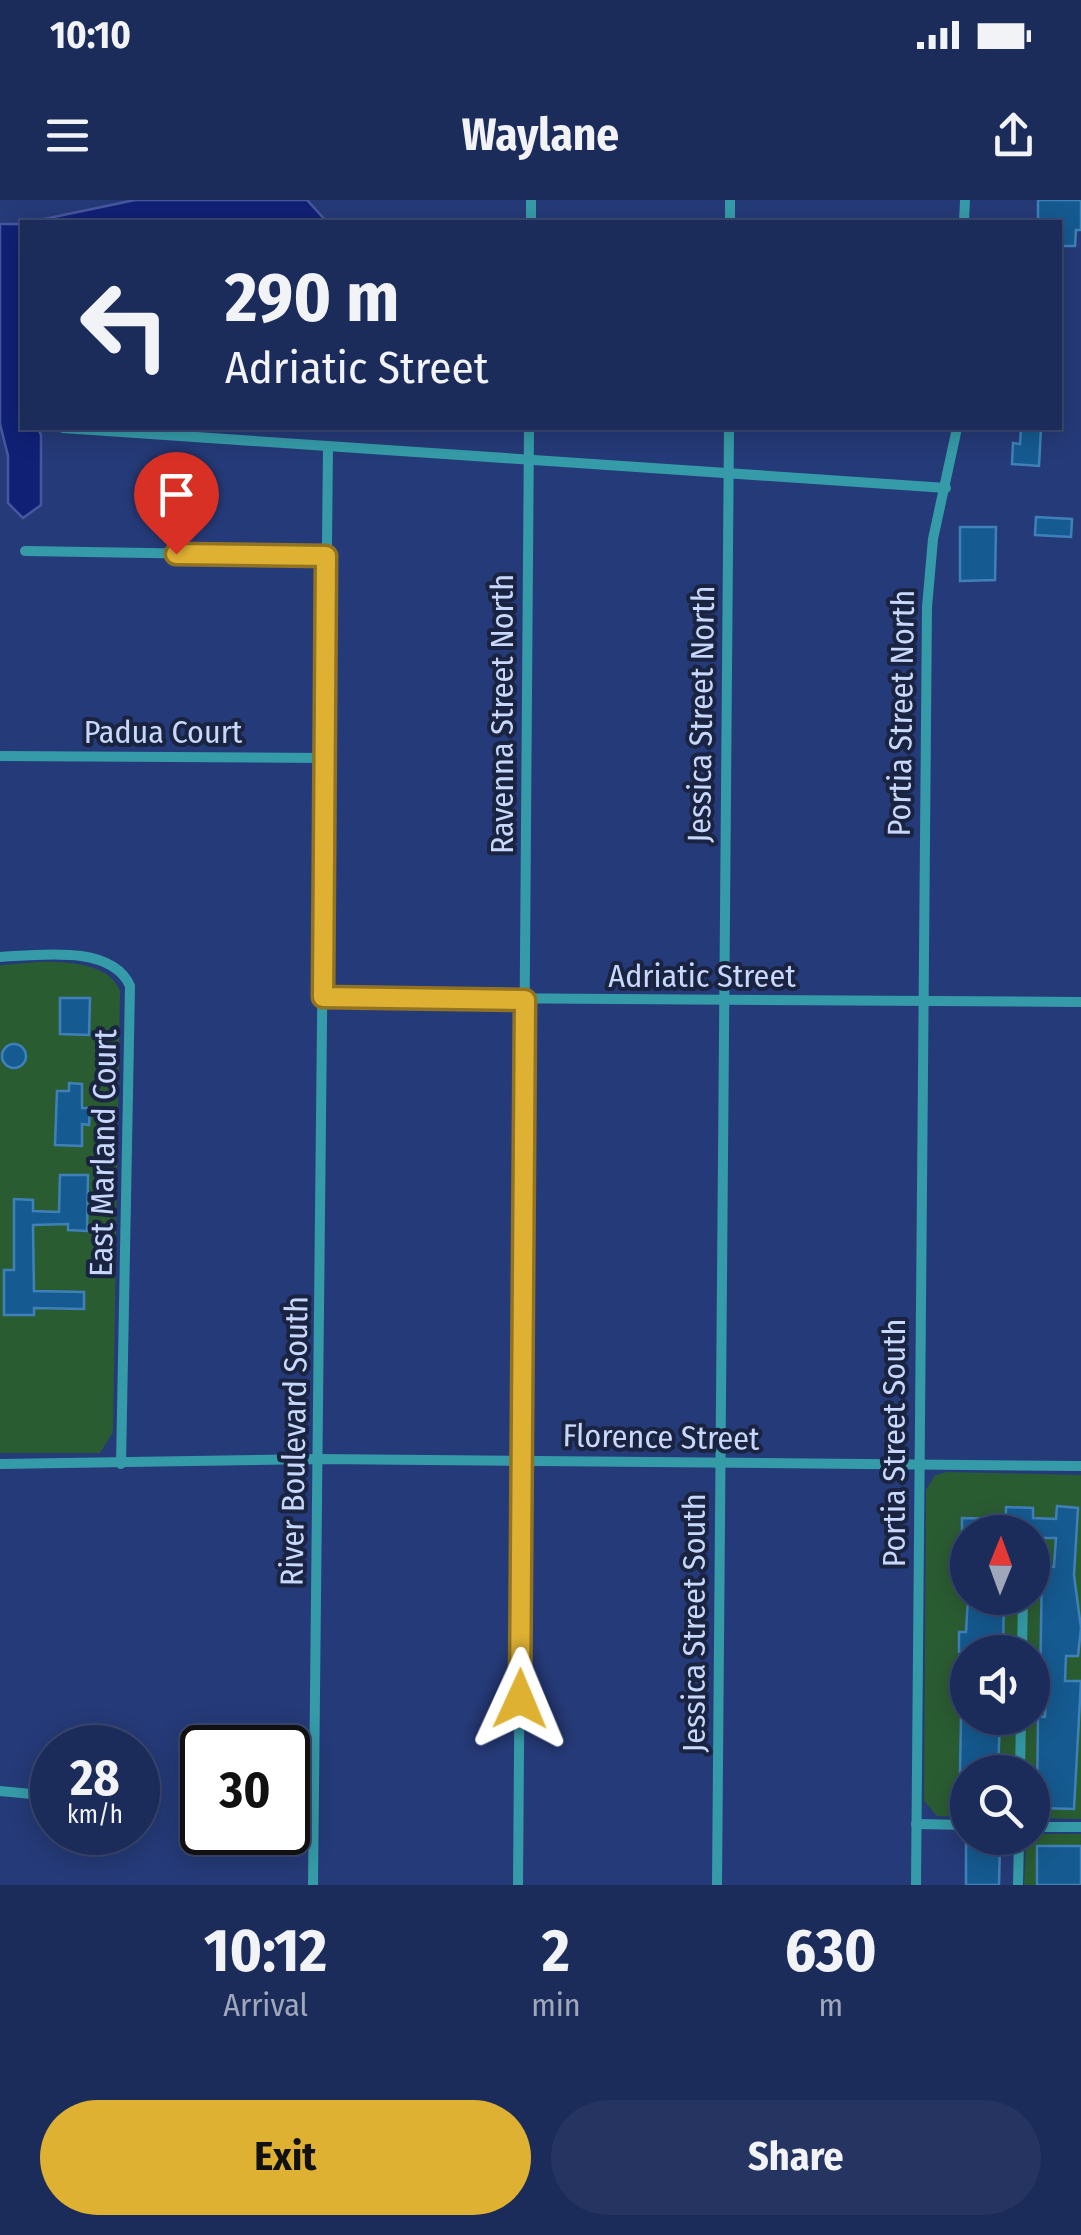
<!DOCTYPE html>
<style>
body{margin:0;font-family:"Fira Sans Condensed",sans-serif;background:#253460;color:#f1f3f6;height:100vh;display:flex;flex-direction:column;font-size:38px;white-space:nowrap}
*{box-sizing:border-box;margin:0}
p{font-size:32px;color:#a0a7bb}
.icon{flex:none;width:55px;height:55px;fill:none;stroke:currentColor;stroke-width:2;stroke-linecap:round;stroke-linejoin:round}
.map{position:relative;height:1685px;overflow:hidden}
.panel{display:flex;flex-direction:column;background:#1c2c5a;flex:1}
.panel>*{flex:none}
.top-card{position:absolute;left:20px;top:20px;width:1042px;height:210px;border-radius:0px;box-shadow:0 5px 25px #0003,0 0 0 2px #3a4870;background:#1c2c5a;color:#f1f3f6;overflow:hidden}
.needle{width:65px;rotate:1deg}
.controls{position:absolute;left:950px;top:1315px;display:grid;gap:20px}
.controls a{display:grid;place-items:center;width:100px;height:100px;border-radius:50%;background:#1c2c5a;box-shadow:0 5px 25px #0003,0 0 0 2px #3a4870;font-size:50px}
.speed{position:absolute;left:30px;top:1525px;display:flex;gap:20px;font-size:50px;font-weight:700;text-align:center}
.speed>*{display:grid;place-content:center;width:130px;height:130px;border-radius:50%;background:#1c2c5a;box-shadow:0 5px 25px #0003,0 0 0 2px #3a4870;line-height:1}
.speed small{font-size:25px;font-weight:400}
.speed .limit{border:5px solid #111;border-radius:15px;background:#fff;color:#111}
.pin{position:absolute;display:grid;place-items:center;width:85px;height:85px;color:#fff;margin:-102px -42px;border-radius:50% 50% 50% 0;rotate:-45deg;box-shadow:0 0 10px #0007}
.pin .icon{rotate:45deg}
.me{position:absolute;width:110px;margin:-55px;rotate:1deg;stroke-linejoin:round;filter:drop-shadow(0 0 8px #0008)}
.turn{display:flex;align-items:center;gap:35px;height:210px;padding:0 40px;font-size:45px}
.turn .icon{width:130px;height:130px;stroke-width:2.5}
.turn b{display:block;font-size:70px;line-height:85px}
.eta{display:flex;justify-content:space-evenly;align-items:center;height:170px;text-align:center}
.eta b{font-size:60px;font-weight:700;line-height:70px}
.primary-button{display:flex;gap:20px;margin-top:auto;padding:20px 40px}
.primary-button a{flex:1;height:115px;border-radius:60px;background:#dfb133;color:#111;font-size:40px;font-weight:700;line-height:115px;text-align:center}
.primary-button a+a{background:#253460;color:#f1f3f6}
.status{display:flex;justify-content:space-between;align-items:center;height:70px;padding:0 50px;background:#1c2c5a;direction:ltr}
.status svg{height:28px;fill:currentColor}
header{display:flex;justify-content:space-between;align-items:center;height:130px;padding:0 40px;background:#1c2c5a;font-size:45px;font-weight:700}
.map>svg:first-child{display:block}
.green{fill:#2a5c32;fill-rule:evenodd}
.water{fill:#102075;stroke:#47579e;stroke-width:2.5}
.building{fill:#155a90;stroke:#4080b9;stroke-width:2.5}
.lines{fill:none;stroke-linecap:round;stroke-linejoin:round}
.minor{stroke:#369ba8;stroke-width:10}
.route-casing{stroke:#917321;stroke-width:25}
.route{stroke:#dfb133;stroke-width:18}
.labels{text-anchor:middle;stroke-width:8;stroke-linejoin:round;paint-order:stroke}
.street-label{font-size:32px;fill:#c8d8fd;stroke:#1a2440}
</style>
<div class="status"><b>10:10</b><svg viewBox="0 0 49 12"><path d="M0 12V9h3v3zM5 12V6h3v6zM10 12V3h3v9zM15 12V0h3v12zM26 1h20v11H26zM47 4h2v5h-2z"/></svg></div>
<header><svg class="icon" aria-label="menu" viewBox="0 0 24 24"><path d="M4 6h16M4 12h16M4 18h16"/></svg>Waylane<svg class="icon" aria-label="share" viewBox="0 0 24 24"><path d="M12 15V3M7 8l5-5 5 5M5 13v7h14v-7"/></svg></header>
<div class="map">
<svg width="1081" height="1685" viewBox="0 0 1081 1685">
<rect width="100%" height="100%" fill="#253a78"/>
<g class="green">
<path d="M0,765C34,762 106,753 120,791L113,1232L100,1253H0Z"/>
<path d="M947,1272L1081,1275V1619L1033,1618L1032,1572H968L967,1617L937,1616L924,1601L926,1290L935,1275ZM968,1332H1032V1398H968ZM968,1452H1032V1518H968Z"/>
<polygon points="1039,1634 1081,1634 1081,1685 1024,1685 1026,1645"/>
</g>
<g class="water">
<polygon points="135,0 307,0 327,22 30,22"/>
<polygon points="0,24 22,24 22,228 38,228 41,235 41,305 23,318 8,303 8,256 0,224"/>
</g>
<g class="building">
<polygon points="1038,0 1081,0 1081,30 1076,30 1075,46 1060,46 1060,22 1038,22"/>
<polygon points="1021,228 1041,228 1039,266 1012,264 1013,243 1020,244"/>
<polygon points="1036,317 1072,319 1071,337 1035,335"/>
<polygon points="960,327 996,327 995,380 960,381"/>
<polygon points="60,798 90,798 89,835 60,834"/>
<circle cx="14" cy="856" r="12"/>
<polygon points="69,883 82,884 82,908 90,908 89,925 82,924 82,946 55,945 57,891 69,891"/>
<polygon points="60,975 88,975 87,1031 68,1030 68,1024 33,1025 34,1091 84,1092 84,1109 34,1108 34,1115 4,1115 4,1070 14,1070 14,999 33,1000 33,1011 59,1012"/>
<polygon points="1057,1306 1078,1308 1074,1375 1081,1428 1078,1456 1066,1456 1065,1481 1081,1481 1074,1609 1037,1608 1038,1516 1045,1517 1046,1490 1040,1489 1042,1366 1054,1367 1056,1338 1032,1338 1032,1332 962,1332 962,1318 1006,1319 1006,1307 1033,1308 1033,1318 1056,1319"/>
<polygon points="968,1398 1004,1398 1003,1452 959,1452 959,1432 966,1432"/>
<polygon points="961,1518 1000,1518 998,1572 960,1572"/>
<polygon points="966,1643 1000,1643 999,1685 966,1685"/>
<rect x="1037" y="1646" width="44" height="39"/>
</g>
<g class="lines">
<g class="minor">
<polyline points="531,22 531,0"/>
<polyline points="730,22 730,0"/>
<polyline points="964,22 965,0"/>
<polyline points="63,228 946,288"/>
<polyline points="25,351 326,356"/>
<polyline points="0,556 326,558"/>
<path d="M0,757C38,755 112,744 130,786L121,1264"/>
<polyline points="323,797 1081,802"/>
<polyline points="0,1264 319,1259 1081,1266"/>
<polyline points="1022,1452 1023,1398"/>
<polyline points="1020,1572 1021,1518"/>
<polyline points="0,1591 52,1596"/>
<polyline points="916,1624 968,1625"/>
<polyline points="1032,1627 1081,1627"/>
<polyline points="313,1685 328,246"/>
<polyline points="518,1685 529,228"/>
<polyline points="717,1685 729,228"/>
<polyline points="916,1685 927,407 933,339 957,228"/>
<polyline points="1018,1685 1019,1638"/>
</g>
</g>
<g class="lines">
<g class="route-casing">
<polyline id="route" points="176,354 326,356 323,797 525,800 520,1499"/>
</g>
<use href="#route" class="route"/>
</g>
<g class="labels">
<g class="street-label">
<text transform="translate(901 513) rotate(-89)" y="11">Portia Street North</text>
<text transform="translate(502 514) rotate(-90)" y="11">Ravenna Street North</text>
<text transform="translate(701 514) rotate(-89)" y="11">Jessica Street North</text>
<text x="163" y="543">Padua Court</text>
<text x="702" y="787">Adriatic Street</text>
<text transform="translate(103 953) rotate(-89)" y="11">East Marland Court</text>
<text transform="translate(661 1237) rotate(1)" y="11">Florence Street</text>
<text transform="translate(294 1241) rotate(-89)" y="11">River Boulevard South</text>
<text transform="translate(894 1243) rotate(-90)" y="11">Portia Street South</text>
<text transform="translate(694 1423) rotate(-90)" y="11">Jessica Street South</text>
</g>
</g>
</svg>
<div class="controls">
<a><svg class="needle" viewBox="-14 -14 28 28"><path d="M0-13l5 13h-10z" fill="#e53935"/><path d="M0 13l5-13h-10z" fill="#a0a7bb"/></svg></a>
<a><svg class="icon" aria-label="sound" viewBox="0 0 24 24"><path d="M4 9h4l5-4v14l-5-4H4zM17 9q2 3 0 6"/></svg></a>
<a><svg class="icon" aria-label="search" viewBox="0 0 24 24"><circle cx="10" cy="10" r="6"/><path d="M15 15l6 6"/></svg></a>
</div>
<div class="speed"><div>28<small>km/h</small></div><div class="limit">30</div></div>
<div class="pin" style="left:176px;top:354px;background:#d93025"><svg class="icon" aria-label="arrive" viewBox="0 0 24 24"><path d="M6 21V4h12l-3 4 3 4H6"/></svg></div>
<svg class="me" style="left:520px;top:1499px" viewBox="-20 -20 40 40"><path d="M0-17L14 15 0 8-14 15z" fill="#dfb133" stroke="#fff" stroke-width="4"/></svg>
<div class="top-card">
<div class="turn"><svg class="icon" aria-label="left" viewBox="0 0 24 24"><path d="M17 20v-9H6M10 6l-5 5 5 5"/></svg><div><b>290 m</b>Adriatic Street</div></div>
</div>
</div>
<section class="panel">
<div class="eta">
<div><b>10:12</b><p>Arrival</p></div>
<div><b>2</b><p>min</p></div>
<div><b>630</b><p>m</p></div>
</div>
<div class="primary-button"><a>Exit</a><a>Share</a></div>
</section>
